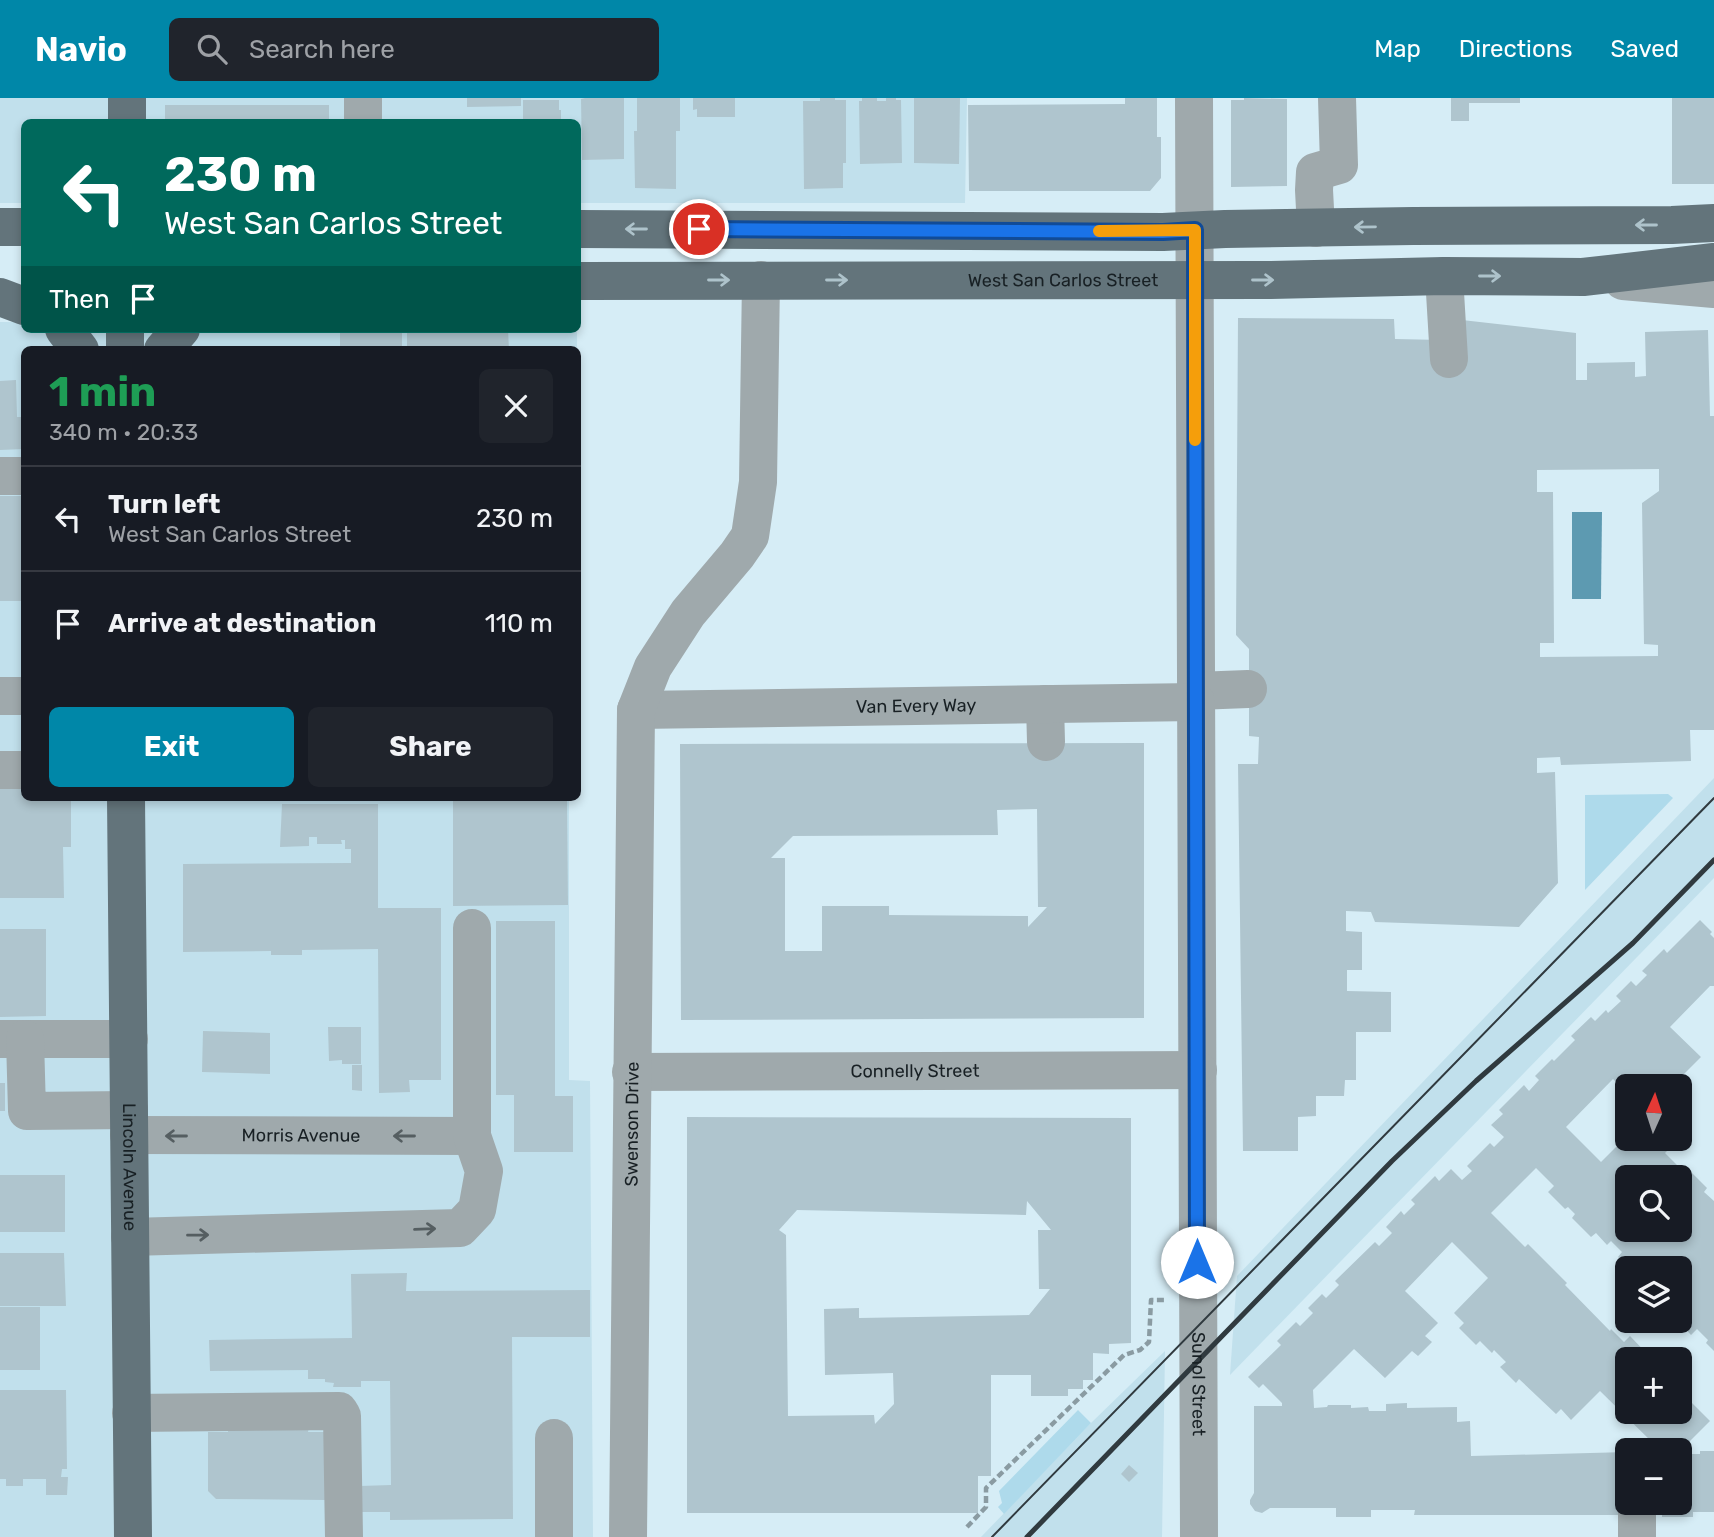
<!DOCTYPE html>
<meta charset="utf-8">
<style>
body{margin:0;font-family:Rubik,sans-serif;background:#20242c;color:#f1f3f6;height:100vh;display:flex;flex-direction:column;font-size:26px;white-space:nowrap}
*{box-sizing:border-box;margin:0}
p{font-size:23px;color:#9ea1a6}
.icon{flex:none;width:38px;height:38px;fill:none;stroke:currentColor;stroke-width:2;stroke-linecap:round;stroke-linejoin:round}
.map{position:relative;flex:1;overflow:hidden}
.drawer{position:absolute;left:21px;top:248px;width:560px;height:455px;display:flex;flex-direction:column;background:#171b24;border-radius:10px;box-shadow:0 4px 10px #0003}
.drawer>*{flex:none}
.hud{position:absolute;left:21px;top:21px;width:560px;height:214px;border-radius:10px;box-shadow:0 4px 10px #0003;background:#00695c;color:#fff;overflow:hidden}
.needle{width:46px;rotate:3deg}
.fabs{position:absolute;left:1615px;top:976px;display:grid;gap:14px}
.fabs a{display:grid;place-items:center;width:77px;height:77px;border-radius:10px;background:#171b24;box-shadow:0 4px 10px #0003;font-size:35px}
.pin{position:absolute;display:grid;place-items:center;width:60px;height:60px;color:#fff;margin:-30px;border:4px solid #fff;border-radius:50%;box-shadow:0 2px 7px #0007}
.me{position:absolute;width:77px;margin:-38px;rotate:0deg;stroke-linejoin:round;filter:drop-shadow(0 0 5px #0008)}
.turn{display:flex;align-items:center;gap:24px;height:147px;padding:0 28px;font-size:32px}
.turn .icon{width:91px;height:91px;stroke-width:2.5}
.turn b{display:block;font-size:49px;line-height:60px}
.then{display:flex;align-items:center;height:66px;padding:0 28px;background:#0003;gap:14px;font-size:26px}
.round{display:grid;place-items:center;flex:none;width:74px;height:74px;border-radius:10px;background:#20242c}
.summary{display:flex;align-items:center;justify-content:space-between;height:119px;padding:0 28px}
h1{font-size:42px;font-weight:700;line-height:52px;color:#1e9e55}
.action{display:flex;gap:14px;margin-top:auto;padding:14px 28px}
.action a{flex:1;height:80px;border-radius:10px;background:#0087a8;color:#fff;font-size:28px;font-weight:700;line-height:80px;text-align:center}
.action a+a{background:#20242c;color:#f1f3f6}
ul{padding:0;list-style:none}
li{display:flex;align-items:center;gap:21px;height:105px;padding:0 28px;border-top:2px solid #363941}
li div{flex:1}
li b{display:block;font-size:26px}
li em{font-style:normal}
header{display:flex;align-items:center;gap:42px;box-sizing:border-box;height:98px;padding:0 35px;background:#0087a8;color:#fff}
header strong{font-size:33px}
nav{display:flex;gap:38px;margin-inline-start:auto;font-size:24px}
.search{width:490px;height:63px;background:#20242c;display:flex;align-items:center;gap:18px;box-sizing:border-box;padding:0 24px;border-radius:10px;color:#9ea1a6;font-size:26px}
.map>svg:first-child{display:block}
.built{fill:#c1e0ec}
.green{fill:#aedaeb}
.water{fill:#5d9ab1}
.building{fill:#afc5ce;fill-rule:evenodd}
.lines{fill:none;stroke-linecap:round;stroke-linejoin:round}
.path{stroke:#8a9ba2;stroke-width:4.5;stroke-dasharray:7 3.5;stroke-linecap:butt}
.minor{stroke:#9fa9ac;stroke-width:38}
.major{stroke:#63747b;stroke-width:38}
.tram{stroke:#303a3f;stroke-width:2}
.rail{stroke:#303a3f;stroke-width:5}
.oneway{stroke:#aec3cb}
.oneway2{stroke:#555e61}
.route-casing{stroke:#114b97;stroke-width:18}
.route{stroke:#1a73e8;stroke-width:12}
.slow{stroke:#f59e0b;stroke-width:12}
.labels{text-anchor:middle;stroke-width:7;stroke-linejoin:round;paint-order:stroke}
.street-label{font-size:18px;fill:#182024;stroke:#d6edf6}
</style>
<header>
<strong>Navio</strong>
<div class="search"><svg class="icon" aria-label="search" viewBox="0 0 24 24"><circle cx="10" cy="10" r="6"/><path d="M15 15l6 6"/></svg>Search here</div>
<nav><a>Map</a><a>Directions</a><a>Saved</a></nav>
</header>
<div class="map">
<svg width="1714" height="1439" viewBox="0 0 1714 1439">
<rect width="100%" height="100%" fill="#d6edf6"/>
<g class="built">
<polygon points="0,0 967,0 965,105 578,105 578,24 24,24 24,105 0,105"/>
<polygon points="0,224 24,224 24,231 577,231 577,252 24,252 24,700 569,700 569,982 590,983 593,1439 0,1439"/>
<polygon points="1714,680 1714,780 1230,1277 1237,1178"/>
<polygon points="1165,1253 1162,1439 981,1439 1091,1325"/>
</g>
<g class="green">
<polygon points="1668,696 1673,700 1585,792 1585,697"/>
<polygon points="1078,1312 1091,1325 1004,1416 998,1409 1002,1405 999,1393"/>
</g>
<polygon class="water" points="1572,414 1602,414 1601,501 1572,501"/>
<g class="building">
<polygon points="467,0 521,0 521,8 467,9"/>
<polygon points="585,0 624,0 624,61 582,62 581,1"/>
<polygon points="637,0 680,0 680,33 676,33 676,91 635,90 634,33 637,33"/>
<polygon points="693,0 735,0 735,19 697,19 697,11 693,12"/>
<polygon points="820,0 835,0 835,2 846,2 846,65 843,65 843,90 804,91 803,3 820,3"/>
<polygon points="862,0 877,0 877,3 886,3 886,0 896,0 896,2 901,2 902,65 860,66 859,3 862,3"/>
<polygon points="914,0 960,0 959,66 914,65"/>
<polygon points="1125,0 1157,0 1157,39 1161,39 1161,80 1150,93 969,93 968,7 1125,6"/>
<polygon points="1244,0 1287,1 1287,88 1231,89 1231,2 1244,2"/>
<polygon points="1451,0 1520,0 1520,5 1469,5 1469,23 1451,23"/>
<rect x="1672" y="0" width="42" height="86"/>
<polygon points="523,2 559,2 559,12 561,12 561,24 523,24"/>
<rect x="165" y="7" width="164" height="17"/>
<path d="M1238,220L1394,221L1395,241L1442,242L1462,222L1576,235V282H1587V265L1635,264V279L1646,278L1645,234L1708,232L1710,318H1714V632H1690L1691,663L1561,667L1560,659L1537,660V675L1555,674L1558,785L1519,829L1375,824L1371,814L1346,813V833L1362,834V872H1347V893L1391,894V934H1356V982H1345L1344,998H1316V1018L1298,1019V1053H1243L1238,666H1258L1259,639L1249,638V551L1236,537ZM1659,371V393L1642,405L1644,546L1658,547V558L1540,559V545H1554L1553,394H1537V372Z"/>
<rect x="340" y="231" width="62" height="21"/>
<polygon points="407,231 508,231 509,252 407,252"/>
<polygon points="16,282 17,319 24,319 24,351 0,352 0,283"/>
<rect x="0" y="398" width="24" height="105"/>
<path d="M1144,645V920L681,922L680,646ZM1037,711L1038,809H1047L1028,829V818L889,817V808H822V853H785V760H771L793,738L998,737L997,712Z"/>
<polygon points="0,689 24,689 24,700 71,700 71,749 63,749 64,800 0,800"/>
<polygon points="453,700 567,700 568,807 453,808"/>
<polygon points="282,706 378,706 378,810 441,810 441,982 409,982 410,994 379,995 378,851 302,852 302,857 271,857 271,853 183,854 183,766 351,765 351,751 345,751 345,742 341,742 342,746 317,746 317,739 309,739 309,748 280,749"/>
<path d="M1700,822L1712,834L1710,836L1714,840V888H1710L1670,929L1701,959L1673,987L1674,989H1628V996L1613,981L1566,1029L1601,1064L1628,1037V1041H1659L1669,1051L1665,1055L1677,1067L1675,1069L1686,1080L1691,1074L1707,1090L1704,1094L1714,1103V1253L1706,1245L1708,1242L1697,1231L1691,1237L1678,1223H1680V1171H1630L1618,1159L1622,1154L1611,1143L1607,1147L1596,1135L1591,1139L1572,1120L1575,1116L1568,1109L1565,1111L1548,1094L1554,1088L1536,1070L1491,1115L1525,1149L1528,1146L1567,1185L1565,1187L1610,1233L1611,1231L1624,1244L1630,1238L1653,1262H1628V1314H1680V1293L1710,1323L1680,1353H1629L1628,1346H1654L1600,1293L1571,1322L1561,1311L1556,1316L1519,1281L1516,1285L1500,1269L1506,1264L1494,1252L1492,1255L1480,1243L1476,1247L1459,1230L1464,1225L1454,1215L1488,1180L1452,1144L1405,1193L1438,1225L1425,1238L1432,1244L1418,1258L1412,1253L1385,1280L1354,1251L1313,1292L1314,1310L1327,1309L1328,1307H1351V1310L1368,1309L1369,1313H1386V1306L1407,1305V1310L1457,1309V1324L1470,1323L1471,1358L1628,1354V1405H1680V1356H1700V1353H1714V1414H1693V1419H1662V1414H1618L1619,1417H1414L1415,1412H1371V1419H1336V1410H1270L1262,1415L1255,1413L1250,1406V1402L1254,1395V1308H1282V1305L1263,1286L1259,1290L1248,1279L1281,1247L1277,1243L1296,1224L1300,1228L1313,1215L1308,1210L1322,1196L1326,1200L1339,1187L1335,1183L1375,1144L1379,1148L1392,1135L1386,1129L1401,1113L1404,1117L1415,1106L1411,1102L1435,1078L1439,1083L1451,1071L1462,1082L1472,1073L1467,1068L1490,1045L1494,1049L1504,1039L1491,1027L1503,1016L1499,1012L1524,987L1529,993L1539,982L1535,978L1552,961L1554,963L1575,942L1571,938L1591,919L1595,923L1606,912L1608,915L1621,903L1616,898L1631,883L1636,888L1647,877L1642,873L1664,851L1667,855ZM1628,1080H1680V1132H1628Z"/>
<polygon points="496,823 555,823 555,998 573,998 573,1054 514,1054 514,997 496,997"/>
<polygon points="0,831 46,831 46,918 0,919"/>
<polygon points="328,929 361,929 361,966 342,966 342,962 329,963"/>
<polygon points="203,933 270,935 270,976 202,974"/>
<polygon points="352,967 362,967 362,993 352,992"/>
<rect x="0" y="985" width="5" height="28"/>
<path d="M687,1019L1131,1020V1245L1109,1246V1256L1093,1255V1282H1083V1291H1068V1298H1031V1277H991V1378H978V1415H687ZM1027,1103L1051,1132H1038L1039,1191H1050L1029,1217L859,1220V1210L824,1211L825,1277L893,1275L894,1306L875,1326L874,1317L788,1318L786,1137L779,1132L797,1112L1026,1117Z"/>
<rect x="0" y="1077" width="65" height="57"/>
<polygon points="0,1155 64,1155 66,1208 0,1208"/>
<polygon points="407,1175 406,1193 590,1192 590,1239 512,1239 513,1421 390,1422 390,1414 360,1414 360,1388 391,1387 390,1283 361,1283 361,1289 333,1289 334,1285 325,1284 325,1281 308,1281 308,1272 210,1273 209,1242 352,1240 351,1176"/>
<rect x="0" y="1209" width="40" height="63"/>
<polygon points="0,1292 66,1292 67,1371 62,1371 61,1379 68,1379 67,1397 46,1397 46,1381 23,1381 23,1388 6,1388 6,1381 0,1381"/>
<polygon points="228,1329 309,1329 308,1334 326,1334 326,1402 216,1401 208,1393 208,1334 228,1334"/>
<polygon points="1129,1367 1138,1375 1129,1384 1121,1376"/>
</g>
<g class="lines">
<polyline class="path" points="967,1429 986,1409 986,1390 1124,1257 1140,1252 1149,1244 1151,1202 1164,1202"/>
<g class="minor">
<path id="s1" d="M1194,0L1199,1439"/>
<polyline points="363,24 363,0"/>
<polyline points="1316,130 1314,92 1315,74 1339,67 1337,0"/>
<polyline points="1444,178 1449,261"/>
<polyline points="1623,183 1714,191"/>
<polyline points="0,378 24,378"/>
<polyline points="1196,593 1248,591"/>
<polyline points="0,598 24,598"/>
<polyline points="1045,606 1046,644"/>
<path id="s2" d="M636,612L1196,604"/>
<polyline points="0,672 24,672"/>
<polyline points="1,941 129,941"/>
<polyline points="25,941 27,1013 129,1012"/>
<path id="s3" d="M631,974L1198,972"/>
<path id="s4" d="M129,1037L472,1038"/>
<polyline points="130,1139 460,1130 477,1112 484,1073 472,1038 472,830"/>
<polyline points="131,1315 339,1313 342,1318 344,1439"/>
<polyline points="554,1439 554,1340"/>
<path id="s5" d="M628,1439L636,612L653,569L688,515L737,457L750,438L758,384L761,182"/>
<polyline points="1637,1439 1637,1414"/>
</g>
<g class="major">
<polyline points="127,0 127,24"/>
<polyline points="0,129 24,129"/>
<polyline points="578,131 1163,134 1225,131 1413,128 1672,127 1714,125"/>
<path id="s6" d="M578,183L1271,182L1444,178L1583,179L1714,164"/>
<polyline points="0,199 24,208"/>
<polyline points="64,231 80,252"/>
<polyline points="125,231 125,252"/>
<polyline points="163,252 181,231"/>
<path id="s7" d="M126,700L133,1439"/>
</g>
<polyline class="tram" points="992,1439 1714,700"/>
<polyline class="rail" points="1027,1439 1392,1063 1476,983 1633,845 1714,762"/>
</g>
<defs><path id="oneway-shaft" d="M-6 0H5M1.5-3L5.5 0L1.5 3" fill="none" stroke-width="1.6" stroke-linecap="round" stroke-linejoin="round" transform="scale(1.75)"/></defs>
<g class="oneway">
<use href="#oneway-shaft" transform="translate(1646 127) rotate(180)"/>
<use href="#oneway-shaft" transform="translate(1365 129) rotate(179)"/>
<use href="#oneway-shaft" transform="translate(636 131) rotate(-180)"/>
<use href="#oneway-shaft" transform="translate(1490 178)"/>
<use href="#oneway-shaft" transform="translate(719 182)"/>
<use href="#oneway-shaft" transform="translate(837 182)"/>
<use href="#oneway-shaft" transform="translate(1263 182)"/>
</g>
<g class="oneway2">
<use href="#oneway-shaft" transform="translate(176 1038) rotate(-180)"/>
<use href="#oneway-shaft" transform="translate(404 1038) rotate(-180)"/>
<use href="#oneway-shaft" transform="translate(425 1131) rotate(-2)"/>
<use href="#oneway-shaft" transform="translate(198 1137) rotate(-1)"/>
</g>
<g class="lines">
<g class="route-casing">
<polyline id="route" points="699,131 1163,134 1195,132 1197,1164"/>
</g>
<use href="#route" class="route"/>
<polyline class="slow" points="1099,133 1195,132 1195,342"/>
</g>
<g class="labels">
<g class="street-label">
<text dy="6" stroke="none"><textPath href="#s6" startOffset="485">West San Carlos Street</textPath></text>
<text dy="6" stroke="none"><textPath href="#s2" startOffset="280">Van Every Way</textPath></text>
<text dy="6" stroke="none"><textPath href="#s3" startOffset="284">Connelly Street</textPath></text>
<text dy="6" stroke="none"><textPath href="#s5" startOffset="413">Swenson Drive</textPath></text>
<text dy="6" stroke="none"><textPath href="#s4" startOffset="172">Morris Avenue</textPath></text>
<text dy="6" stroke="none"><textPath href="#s7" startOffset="369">Lincoln Avenue</textPath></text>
<text dy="6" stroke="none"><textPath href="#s1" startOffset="1286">Sunol Street</textPath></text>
</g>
</g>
</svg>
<div class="fabs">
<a><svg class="needle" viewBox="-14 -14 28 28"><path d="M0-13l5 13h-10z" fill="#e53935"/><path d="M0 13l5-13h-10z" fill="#9ea1a6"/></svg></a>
<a><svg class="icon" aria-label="search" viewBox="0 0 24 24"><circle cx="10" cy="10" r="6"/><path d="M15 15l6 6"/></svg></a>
<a><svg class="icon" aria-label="layers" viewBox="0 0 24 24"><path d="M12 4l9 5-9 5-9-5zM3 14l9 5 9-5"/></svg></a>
<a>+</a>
<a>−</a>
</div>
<div class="pin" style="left:699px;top:131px;background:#d93025"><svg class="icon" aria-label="arrive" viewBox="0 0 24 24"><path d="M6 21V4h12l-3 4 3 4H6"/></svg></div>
<svg class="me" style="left:1197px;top:1164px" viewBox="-20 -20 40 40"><circle r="19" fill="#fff"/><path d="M0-13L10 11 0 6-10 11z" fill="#1a73e8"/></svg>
<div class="hud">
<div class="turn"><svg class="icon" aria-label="left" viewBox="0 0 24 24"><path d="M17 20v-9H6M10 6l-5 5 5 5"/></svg><div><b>230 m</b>West San Carlos Street</div></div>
<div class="then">Then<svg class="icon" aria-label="arrive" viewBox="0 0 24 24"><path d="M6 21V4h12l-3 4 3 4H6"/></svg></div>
</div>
<section class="drawer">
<div class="summary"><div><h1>1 min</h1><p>340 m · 20:33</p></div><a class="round"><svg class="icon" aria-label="close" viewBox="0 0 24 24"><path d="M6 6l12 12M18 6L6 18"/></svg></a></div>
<ul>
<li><svg class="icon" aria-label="left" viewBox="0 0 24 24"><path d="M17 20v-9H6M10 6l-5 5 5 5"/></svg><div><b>Turn left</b><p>West San Carlos Street</p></div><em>230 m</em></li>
<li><svg class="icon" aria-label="arrive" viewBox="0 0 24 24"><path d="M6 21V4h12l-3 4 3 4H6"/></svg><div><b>Arrive at destination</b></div><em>110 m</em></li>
</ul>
<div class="action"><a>Exit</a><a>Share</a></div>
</section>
</div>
